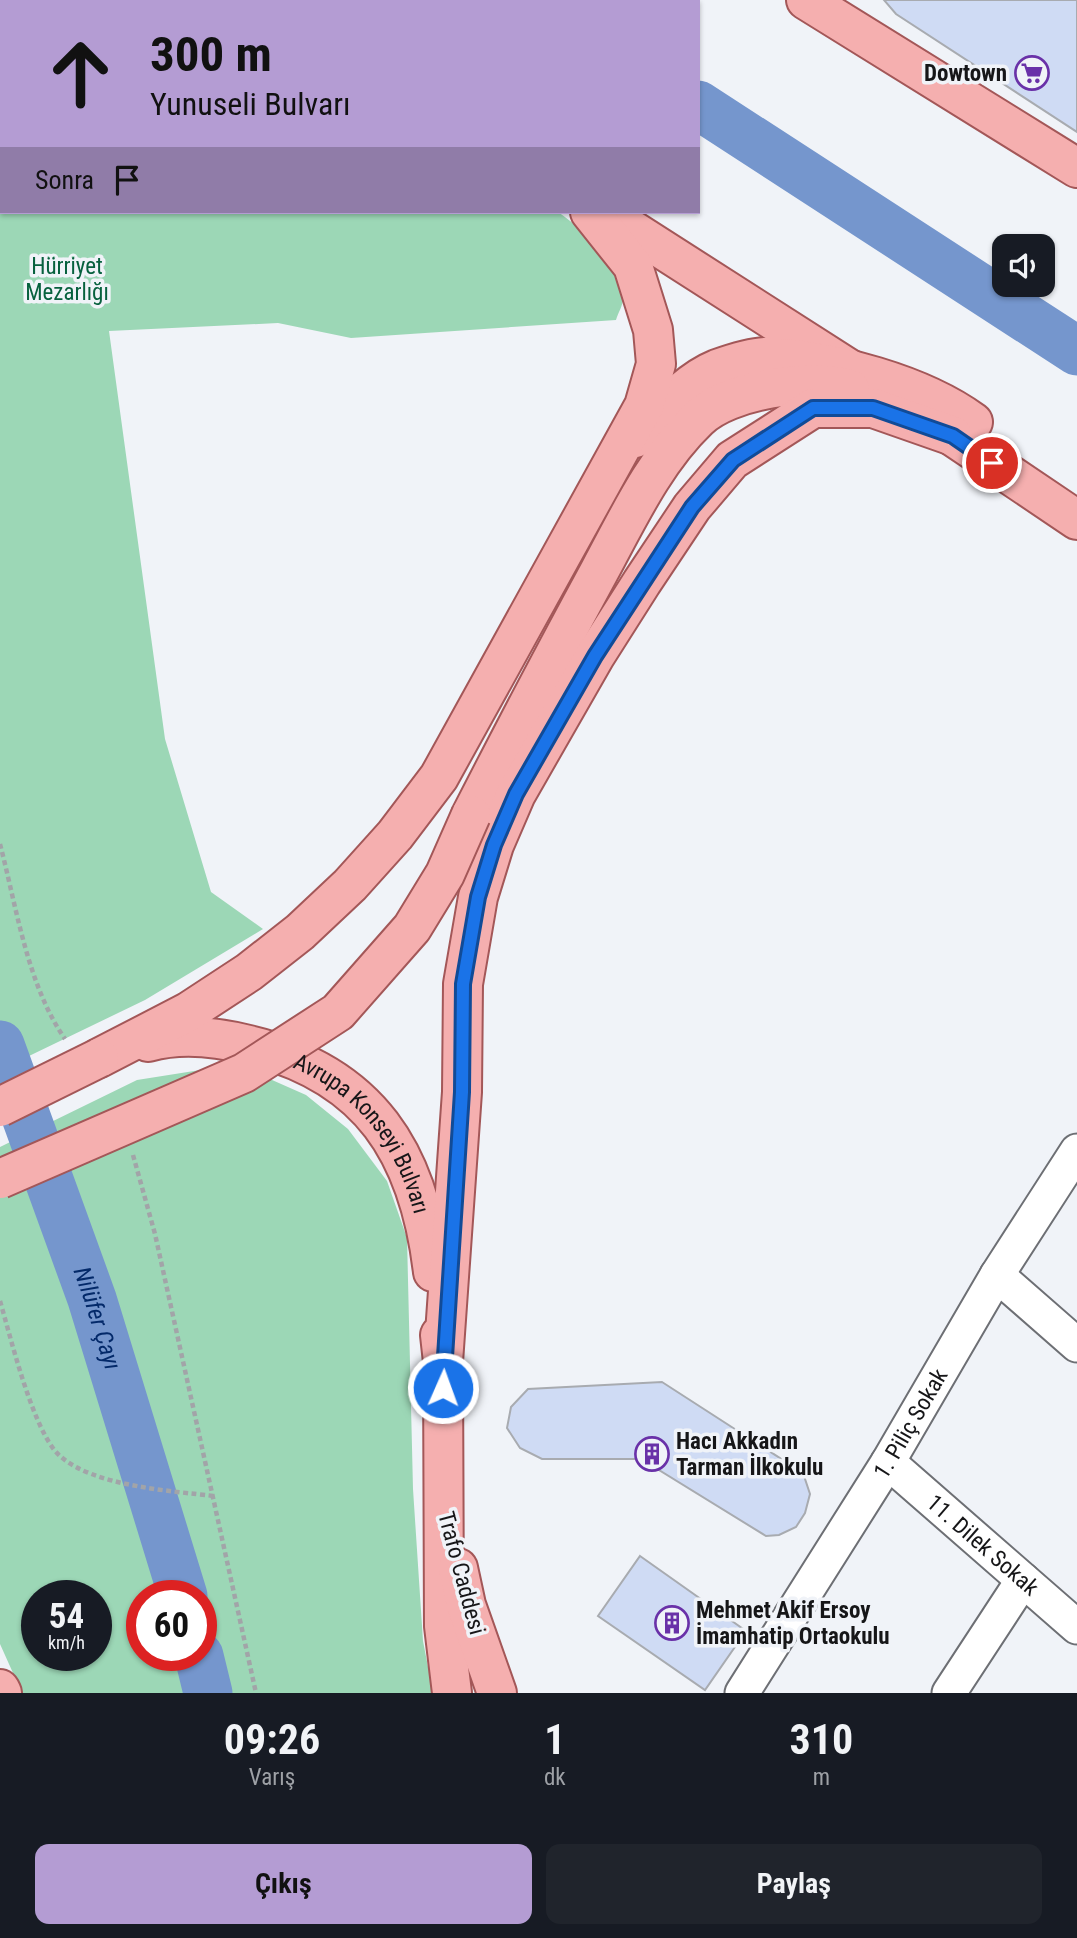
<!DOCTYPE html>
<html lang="tr">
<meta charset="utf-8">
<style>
body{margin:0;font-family:"Roboto Condensed",sans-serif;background:#20242c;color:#f1f3f6;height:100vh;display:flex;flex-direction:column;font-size:26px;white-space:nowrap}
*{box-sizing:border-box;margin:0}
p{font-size:23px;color:#9ea1a6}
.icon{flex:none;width:38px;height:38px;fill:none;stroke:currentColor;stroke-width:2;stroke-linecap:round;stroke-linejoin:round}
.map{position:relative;height:1693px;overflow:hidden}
.sheet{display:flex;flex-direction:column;background:#171b24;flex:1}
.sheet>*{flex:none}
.guide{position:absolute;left:0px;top:0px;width:700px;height:214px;box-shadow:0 2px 5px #0004;background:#b49cd3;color:#111;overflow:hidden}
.buttons{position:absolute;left:992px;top:234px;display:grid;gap:14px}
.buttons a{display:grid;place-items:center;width:63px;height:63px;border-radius:14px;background:#171b24;box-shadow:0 2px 5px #0004;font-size:35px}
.speed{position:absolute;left:21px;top:1580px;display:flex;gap:14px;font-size:35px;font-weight:700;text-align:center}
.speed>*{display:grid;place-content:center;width:91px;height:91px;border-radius:50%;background:#171b24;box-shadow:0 2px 5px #0004;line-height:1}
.speed small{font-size:18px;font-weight:400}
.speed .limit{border:10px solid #d22;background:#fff;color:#111}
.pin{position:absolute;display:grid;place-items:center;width:60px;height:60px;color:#fff;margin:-30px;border:4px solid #fff;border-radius:50%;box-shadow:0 2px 7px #0007}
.me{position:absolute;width:77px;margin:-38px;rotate:2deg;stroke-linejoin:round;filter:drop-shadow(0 0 5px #0008)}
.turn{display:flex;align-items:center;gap:24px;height:147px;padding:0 35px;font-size:32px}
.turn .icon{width:91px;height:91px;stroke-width:2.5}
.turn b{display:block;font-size:49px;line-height:60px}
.then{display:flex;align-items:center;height:66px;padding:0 35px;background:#0003;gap:14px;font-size:26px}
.eta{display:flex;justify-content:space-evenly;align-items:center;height:119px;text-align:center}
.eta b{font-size:42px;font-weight:700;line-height:49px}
.action{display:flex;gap:14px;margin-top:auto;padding:14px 35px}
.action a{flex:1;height:80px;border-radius:14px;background:#b49cd3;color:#111;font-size:28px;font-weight:700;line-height:80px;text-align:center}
.action a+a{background:#20242c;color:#f1f3f6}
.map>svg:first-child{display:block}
.green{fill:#9cd7b6;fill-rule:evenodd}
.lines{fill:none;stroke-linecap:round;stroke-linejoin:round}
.river{stroke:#7596cd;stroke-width:49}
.building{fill:#cfdbf4;stroke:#a8abb0;stroke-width:2}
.minor-casing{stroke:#6d6f74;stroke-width:37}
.major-casing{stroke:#a35758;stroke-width:42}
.path{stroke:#a2a4a8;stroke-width:4.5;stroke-dasharray:5 3.5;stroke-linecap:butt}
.minor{stroke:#fff;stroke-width:33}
.major{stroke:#f5afaf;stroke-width:38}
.major-bridge-casing{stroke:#a35758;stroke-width:42;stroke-linecap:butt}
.major-bridge{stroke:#f5afaf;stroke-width:38}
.route-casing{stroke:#114b97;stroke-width:18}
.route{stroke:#1a73e8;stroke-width:12}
.labels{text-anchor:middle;stroke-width:7;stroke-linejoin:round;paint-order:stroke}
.poi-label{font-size:23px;font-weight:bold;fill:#161618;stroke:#f0f3f8;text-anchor:start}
.park-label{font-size:23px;fill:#07613e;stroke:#f0f3f8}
.street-label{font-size:23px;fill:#161618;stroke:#f0f3f8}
.water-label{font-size:24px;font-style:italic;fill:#032969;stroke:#f0f3f8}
</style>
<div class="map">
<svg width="1077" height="1693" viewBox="0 0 1077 1693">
<rect width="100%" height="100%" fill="#f0f3f8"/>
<g class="green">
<path d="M0,0L308,2H2V212H558C585,231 621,263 623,299C623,305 618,313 616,320L351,338L278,323L109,331L165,739L211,892L263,929L145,1000L0,1070Z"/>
<path d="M213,1068L263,1076L306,1095L348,1129L387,1181L407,1238L413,1489L423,1641L433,1693H22L0,1644V1147L137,1080ZM37,1596H96V1656H37ZM142,1596H201V1656H142Z"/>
</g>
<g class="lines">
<g class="river">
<polyline points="537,0 540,2"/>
<polyline points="698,105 1077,351"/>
<path id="s1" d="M0,1045L92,1299L183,1596"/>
<polyline points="199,1656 208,1693"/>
</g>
</g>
<g class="building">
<polygon points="884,0 1077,0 1077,132 896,14"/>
<polygon points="662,1382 803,1473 810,1494 805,1513 796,1527 779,1535 766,1536 641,1459 542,1459 520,1448 507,1428 511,1407 528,1389"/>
<polygon points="640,1556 746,1631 705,1690 598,1616"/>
</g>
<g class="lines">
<g class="minor-casing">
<g id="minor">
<polyline points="997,1275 1077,1345"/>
<path id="s2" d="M888,1462L1077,1627"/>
<path id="s3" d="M742,1693L888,1462L997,1275L1077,1151"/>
<polyline points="949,1693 1023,1580"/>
</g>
</g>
<g class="major-casing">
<g id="major">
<polyline points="806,0 1077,168"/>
<polyline points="438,2 439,0"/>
<polyline points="622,2 623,0"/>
<polyline points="604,212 879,388"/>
<polyline points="933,423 1077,520"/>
<path d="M635,438C659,415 685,382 717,369C731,364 755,356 769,357C834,361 921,384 973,422"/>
<path d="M471,815C513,733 556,651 600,570C628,518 655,460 698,419C729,389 810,378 850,389"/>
<path id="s4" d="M148,1042C180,1033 217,1037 249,1045C370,1074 419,1153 433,1272"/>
<polyline points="99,1058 188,1012 249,972 300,932 350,885 395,835 439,777 644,406 656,364 653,330 633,266 590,212"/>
<polyline points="440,1335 443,1362 444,1626 452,1693"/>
<polyline points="443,1362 462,1092 463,984 478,897 494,845 516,794 595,656 642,582 692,507 732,460 813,408 873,408 953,436"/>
<polyline points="458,1568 466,1605 497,1693"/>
<polyline points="0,1689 2,1693"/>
</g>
</g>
<g class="path">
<path d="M0,844C17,909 27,984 65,1039"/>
<polyline points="133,1155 155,1234 256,1693"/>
<path d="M0,1301C11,1338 33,1432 60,1456C93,1486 171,1491 214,1496"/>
</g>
<use href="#minor" class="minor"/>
<use href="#major" class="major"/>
<g class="major-bridge-casing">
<g id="major-bridge">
<polyline points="0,1107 99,1058"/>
<polyline points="0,1179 244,1073 338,1012 412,928 445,874 471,815"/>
</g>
</g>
<use href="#major-bridge" class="major-bridge"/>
</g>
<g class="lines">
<g class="route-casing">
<polyline id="route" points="443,1388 462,1092 463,984 478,897 494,845 516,794 595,656 692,507 733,460 813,408 873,408 953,436 992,463"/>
</g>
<use href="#route" class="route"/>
</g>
<defs>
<g id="supermarket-ring" transform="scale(1.75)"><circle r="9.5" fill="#f0f3f8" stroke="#6931a8" stroke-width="1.5"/><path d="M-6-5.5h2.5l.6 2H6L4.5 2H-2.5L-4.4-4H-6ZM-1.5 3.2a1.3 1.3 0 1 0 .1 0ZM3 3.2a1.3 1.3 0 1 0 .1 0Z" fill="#6931a8"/></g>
<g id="building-ring" transform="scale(1.75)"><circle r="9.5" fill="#f0f3f8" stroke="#6931a8" stroke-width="1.5"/><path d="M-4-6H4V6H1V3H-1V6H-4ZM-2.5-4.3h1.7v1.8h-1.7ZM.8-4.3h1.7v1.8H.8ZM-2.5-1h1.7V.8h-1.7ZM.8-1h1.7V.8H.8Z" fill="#6931a8"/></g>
</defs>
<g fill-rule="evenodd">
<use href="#supermarket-ring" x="1032" y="73"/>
<use href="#building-ring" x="652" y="1454"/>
<use href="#building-ring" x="672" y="1623"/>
</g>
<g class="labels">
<g class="poi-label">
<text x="1007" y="81" text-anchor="end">Dowtown</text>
<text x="676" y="1449">Hacı Akkadın<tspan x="676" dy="26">Tarman İlkokulu</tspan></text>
<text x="696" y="1618">Mehmet Akif Ersoy<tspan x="696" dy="26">İmamhatip Ortaokulu</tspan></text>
</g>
<g class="park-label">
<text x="67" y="274">Hürriyet<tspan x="67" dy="26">Mezarlığı</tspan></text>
</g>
<g class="street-label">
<text dy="8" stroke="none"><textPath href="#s4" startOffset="254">Avrupa Konseyi Bulvarı</textPath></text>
<text dy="8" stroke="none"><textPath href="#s3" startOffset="318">1. Piliç Sokak</textPath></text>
<text dy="8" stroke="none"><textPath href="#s2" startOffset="126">11. Dilek Sokak</textPath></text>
<text transform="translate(462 1573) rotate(75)" y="8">Trafo Caddesi</text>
</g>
<g class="water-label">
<text dy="8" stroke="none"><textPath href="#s1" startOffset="290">Nilüfer Çayı</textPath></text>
</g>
</g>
</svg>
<div class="buttons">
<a><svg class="icon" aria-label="sound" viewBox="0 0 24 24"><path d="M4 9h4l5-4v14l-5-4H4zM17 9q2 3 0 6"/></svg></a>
</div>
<div class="speed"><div>54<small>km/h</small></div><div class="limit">60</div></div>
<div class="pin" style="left:992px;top:463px;background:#d93025"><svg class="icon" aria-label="arrive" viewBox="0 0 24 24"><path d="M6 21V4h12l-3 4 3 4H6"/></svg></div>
<svg class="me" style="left:443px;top:1388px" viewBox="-20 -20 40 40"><circle r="17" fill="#1a73e8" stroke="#fff" stroke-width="3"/><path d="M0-11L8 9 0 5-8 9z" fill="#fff"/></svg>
<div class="guide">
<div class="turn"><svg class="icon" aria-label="ahead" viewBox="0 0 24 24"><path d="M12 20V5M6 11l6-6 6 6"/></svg><div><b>300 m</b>Yunuseli Bulvarı</div></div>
<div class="then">Sonra<svg class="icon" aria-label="arrive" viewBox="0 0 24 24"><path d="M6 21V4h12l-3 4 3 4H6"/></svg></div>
</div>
</div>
<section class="sheet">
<div class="eta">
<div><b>09:26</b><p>Varış</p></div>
<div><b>1</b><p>dk</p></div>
<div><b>310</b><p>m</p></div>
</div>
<div class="action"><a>Çıkış</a><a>Paylaş</a></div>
</section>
